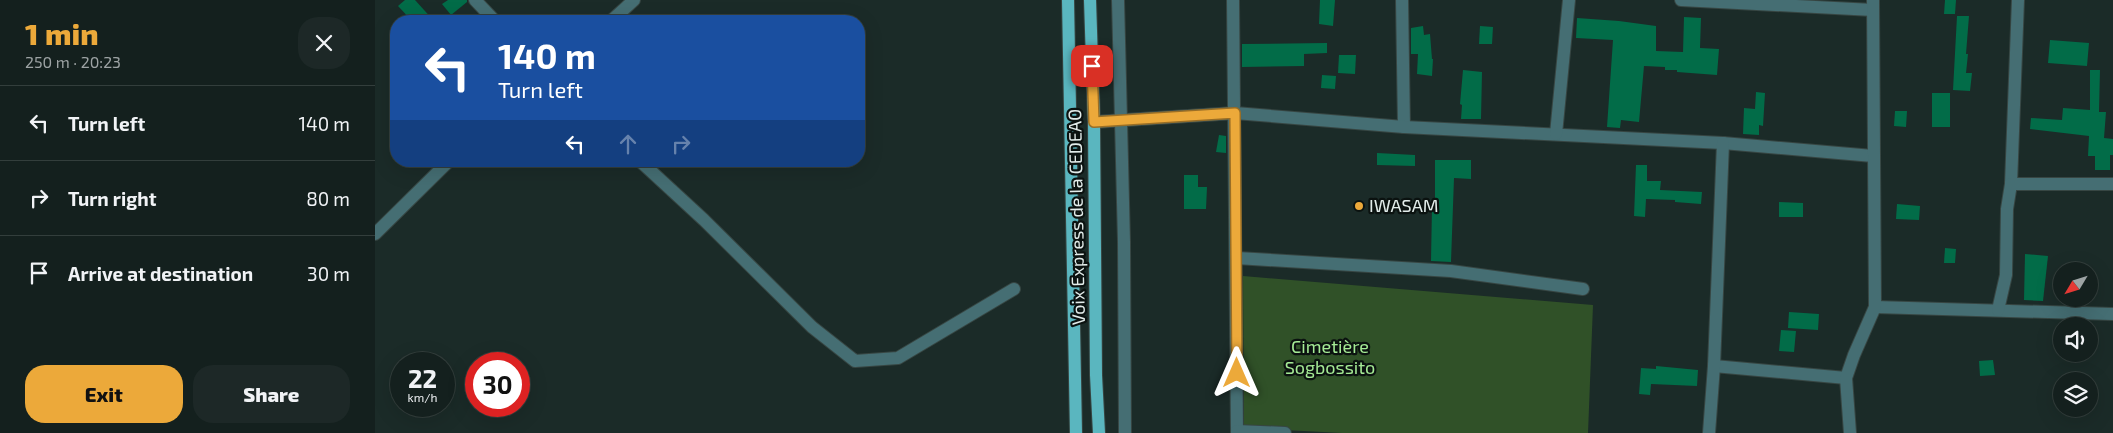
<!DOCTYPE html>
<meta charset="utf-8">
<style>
body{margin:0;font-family:"Exo 2",sans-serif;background:#1d2827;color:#f1f3f6;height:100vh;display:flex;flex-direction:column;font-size:19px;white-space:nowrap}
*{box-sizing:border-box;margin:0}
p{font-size:16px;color:#9da3a4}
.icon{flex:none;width:28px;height:28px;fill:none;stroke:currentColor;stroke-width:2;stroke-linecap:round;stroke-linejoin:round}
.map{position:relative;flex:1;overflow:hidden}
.side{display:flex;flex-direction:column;background:#14201e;width:375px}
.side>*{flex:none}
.hud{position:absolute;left:15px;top:15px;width:475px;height:152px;border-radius:20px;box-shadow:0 5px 20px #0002,0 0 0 1px #333e3c;background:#1a4fa0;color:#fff;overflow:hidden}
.needle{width:32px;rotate:232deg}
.tools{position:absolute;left:1678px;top:262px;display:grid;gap:10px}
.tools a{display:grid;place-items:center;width:45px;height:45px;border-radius:50%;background:#14201e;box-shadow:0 5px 20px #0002,0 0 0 1px #333e3c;font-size:25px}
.speed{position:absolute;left:15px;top:352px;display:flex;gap:10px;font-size:25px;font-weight:700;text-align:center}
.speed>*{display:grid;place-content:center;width:65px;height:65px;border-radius:50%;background:#14201e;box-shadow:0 5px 20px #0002,0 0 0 1px #333e3c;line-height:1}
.speed small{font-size:12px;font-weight:400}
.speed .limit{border:8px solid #d22;background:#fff;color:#111}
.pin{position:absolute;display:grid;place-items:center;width:42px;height:42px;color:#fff;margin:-21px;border-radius:10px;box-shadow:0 2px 8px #0006}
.me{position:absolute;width:55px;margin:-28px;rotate:0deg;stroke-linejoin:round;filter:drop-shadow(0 0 4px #0008)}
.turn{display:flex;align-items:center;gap:18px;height:105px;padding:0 25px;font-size:22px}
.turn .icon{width:65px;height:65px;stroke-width:2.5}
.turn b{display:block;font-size:35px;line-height:42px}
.lanes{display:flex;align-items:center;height:48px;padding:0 25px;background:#0003;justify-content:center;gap:25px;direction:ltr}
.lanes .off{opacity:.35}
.round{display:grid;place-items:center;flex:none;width:52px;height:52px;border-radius:20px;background:#1d2827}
.overview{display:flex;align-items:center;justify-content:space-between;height:85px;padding:0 25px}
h1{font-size:30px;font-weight:800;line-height:38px;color:#eca93a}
.cta{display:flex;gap:10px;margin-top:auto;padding:10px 25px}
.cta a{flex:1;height:58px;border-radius:20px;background:#eca93a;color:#111;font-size:20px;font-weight:800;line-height:58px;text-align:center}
.cta a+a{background:#1d2827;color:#f1f3f6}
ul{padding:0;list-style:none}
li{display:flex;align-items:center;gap:15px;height:75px;padding:0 25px;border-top:1px solid #333e3c}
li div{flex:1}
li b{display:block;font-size:19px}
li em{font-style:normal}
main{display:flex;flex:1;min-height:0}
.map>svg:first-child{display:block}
.green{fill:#305128}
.building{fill:#026c48}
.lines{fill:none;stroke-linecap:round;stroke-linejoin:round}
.minor-casing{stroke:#374643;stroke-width:14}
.major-casing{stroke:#374643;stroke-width:14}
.minor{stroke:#456e73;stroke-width:12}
.major{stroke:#5ab6bf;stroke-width:12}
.route-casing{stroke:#996e26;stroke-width:12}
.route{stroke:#eca93a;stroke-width:9}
.poi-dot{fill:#eca93a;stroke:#0b1210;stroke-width:2}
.labels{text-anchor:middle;stroke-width:4.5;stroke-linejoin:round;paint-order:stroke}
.poi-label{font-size:18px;fill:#e2ecea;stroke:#0b1210;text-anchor:start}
.street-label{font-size:18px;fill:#e2ecea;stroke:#0b1210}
.park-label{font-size:18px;fill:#a5eb95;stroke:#0b1210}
</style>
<main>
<section class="side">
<div class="overview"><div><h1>1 min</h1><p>250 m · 20:23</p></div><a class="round"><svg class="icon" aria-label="close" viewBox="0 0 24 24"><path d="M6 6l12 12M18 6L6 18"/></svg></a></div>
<ul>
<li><svg class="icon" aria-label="left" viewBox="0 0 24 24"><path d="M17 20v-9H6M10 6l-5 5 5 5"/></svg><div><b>Turn left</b></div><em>140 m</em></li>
<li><svg class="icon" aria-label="right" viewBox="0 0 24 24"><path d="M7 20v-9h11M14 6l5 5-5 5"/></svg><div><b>Turn right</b></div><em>80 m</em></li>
<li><svg class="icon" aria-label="arrive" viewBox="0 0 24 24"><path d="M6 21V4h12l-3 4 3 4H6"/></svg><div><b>Arrive at destination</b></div><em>30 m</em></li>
</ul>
<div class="cta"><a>Exit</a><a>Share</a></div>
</section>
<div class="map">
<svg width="1738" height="433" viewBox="0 0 1738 433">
<rect width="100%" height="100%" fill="#1b2b28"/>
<polygon class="green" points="868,276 1218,305 1213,433 967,433 869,428"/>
<g class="building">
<polygon points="30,0 40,0 59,21 37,21 23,6"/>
<polygon points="73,0 92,0 92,2 76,15 67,4"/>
<polygon points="945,0 960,0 958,26 944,24"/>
<polygon points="1570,0 1581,0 1580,14 1569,14"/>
<polygon points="1582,16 1594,16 1591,54 1593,54 1591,73 1597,73 1595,91 1578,90"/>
<polygon points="1309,17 1326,18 1325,48 1344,49 1342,75 1302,72 1302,70 1290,70 1290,67 1269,66 1264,122 1246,120 1245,128 1232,127 1238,40 1201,38 1202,18 1244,21 1281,26 1281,51 1308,52"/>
<polygon points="1048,26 1049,35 1055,34 1057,59 1058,59 1057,76 1042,74 1043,54 1036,54 1036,28"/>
<polygon points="1105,26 1118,27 1117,44 1104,44"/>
<polygon points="1675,40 1714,43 1712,66 1673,63"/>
<polygon points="952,43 952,53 929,54 929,66 867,67 867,44"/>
<polygon points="964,55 981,55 980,74 963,73"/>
<polygon points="1088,70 1107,72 1106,119 1086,119 1087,105 1085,104"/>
<polygon points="1715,70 1725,70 1724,112 1731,112 1729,138 1738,139 1738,155 1735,155 1735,170 1720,170 1720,156 1713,156 1714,136 1655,129 1656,118 1687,120 1688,108 1715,110"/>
<polygon points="947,75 961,76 960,89 946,88"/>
<polygon points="1381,92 1390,93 1388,126 1384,125 1384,135 1368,134 1369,108 1380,109"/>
<rect x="1557" y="93" width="18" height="34"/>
<polygon points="1520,111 1532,111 1531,127 1519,126"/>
<polygon points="844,135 851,136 851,153 841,152"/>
<polygon points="1002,153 1040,155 1040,166 1002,165"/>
<polygon points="1060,160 1096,160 1096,179 1079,178 1076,262 1056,261 1057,206 1060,206"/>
<polygon points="1261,165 1272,165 1272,181 1286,181 1285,190 1327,192 1326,204 1300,202 1300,200 1271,199 1270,217 1259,216"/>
<polygon points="809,175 823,175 823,187 832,187 831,209 809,209"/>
<polygon points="1404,202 1428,203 1428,217 1404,217"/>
<polygon points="1522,204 1545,206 1544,220 1521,219"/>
<polygon points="1570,248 1581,249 1580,263 1569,263"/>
<polygon points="1650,254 1673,256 1668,301 1649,300"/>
<polygon points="1414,312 1444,314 1443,330 1413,328"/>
<polygon points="1406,330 1421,331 1419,352 1404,351"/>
<polygon points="1618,360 1620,375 1605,376 1604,361"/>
<polygon points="1281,366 1323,370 1322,386 1276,384 1275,395 1264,394 1266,368 1281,369"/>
</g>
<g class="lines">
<g class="minor-casing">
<g id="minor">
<polyline points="100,0 120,21"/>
<polyline points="743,0 749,242 750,433"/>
<polyline points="858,0 862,433"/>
<polyline points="1027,0 1029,127"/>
<polyline points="1306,0 1498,10"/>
<polyline points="236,21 259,0"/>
<polyline points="719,122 860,113 1029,127 1348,143 1498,156"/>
<polyline points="1181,134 1194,0"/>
<polyline points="265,161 329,220 437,327 480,361 523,358 639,289"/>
<polyline points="1636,184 1643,0"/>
<polyline points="0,234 74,161"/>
<polyline points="862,258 1076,271 1208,289"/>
<polyline points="1500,307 1738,314"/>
<polyline points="1623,310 1631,275 1632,209 1636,184 1738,184"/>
<polyline points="1339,366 1471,378"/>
<polyline points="862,431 910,433"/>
<polyline points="1334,433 1339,366 1348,143"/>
<polyline points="1475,433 1471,378 1479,355 1500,307 1498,0"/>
</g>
</g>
<g class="major-casing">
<g id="major">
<polyline points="693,0 701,433"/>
<polyline points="715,0 719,122 721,375 724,433"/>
</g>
</g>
<use href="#minor" class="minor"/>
<use href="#major" class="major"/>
</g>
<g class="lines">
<g class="route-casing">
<polyline id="route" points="717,66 719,122 860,113 862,373"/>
</g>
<use href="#route" class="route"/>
</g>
<circle class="poi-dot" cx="984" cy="206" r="5"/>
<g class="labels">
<g class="poi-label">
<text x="994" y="212">IWASAM</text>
</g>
<g class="street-label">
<text transform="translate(702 217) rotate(-91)" y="6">Voix Express de la CEDEAO</text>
</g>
<g class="park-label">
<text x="955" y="353">Cimetière<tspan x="955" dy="21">Sogbossito</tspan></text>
</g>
</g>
</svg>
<div class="tools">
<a><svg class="needle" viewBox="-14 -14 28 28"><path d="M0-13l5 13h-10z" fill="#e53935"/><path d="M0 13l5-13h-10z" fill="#9da3a4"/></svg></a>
<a><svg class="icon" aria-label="sound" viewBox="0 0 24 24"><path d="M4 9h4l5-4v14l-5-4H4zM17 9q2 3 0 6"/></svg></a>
<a><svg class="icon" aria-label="layers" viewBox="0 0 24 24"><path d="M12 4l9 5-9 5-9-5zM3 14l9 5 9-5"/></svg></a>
</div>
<div class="speed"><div>22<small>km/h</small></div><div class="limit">30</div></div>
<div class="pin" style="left:717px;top:66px;background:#d93025"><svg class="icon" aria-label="arrive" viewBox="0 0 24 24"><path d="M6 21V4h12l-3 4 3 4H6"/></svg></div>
<svg class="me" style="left:862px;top:373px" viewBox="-20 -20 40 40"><path d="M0-17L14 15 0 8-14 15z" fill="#eca93a" stroke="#fff" stroke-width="4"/></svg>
<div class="hud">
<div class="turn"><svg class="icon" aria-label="left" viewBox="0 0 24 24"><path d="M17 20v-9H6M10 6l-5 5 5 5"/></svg><div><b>140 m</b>Turn left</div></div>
<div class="lanes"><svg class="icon" aria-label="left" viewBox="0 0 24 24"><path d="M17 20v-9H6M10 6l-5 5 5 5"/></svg><svg class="icon off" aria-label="ahead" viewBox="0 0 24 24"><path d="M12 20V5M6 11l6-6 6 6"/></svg><svg class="icon off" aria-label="right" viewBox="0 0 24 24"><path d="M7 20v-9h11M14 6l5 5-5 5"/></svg></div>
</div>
</div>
</main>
